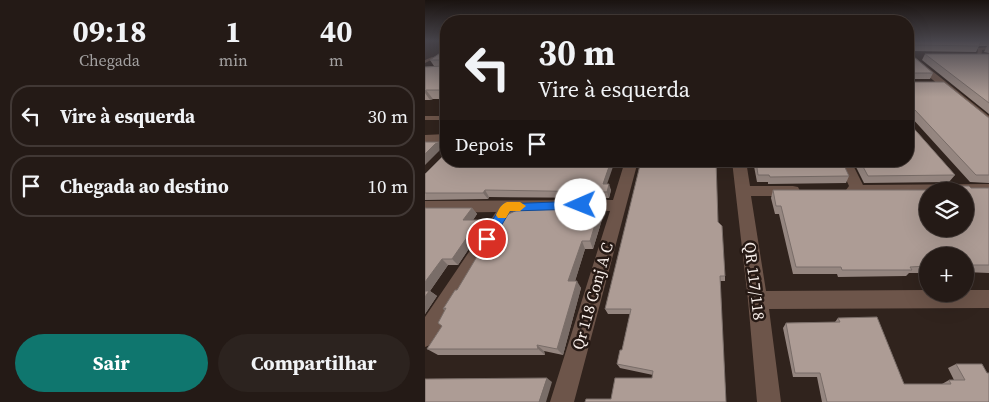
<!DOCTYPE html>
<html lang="pt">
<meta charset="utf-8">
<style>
body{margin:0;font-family:"Source Serif 4",serif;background:#2c231f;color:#f1f3f6;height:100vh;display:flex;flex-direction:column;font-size:19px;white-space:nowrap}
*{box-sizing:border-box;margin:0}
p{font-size:16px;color:#a3a1a1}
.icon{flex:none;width:28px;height:28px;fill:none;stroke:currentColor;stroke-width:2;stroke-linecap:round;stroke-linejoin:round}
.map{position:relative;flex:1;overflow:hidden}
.side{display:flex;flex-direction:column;background:#241a16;width:425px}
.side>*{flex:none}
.banner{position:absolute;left:15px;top:15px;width:474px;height:152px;border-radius:20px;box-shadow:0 5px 20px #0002,0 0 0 1px #413835;background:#241a16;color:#f1f3f6;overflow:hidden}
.buttons{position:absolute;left:494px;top:182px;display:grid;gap:10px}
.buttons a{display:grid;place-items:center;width:55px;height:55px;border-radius:50%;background:#241a16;box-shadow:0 5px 20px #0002,0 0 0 1px #413835;font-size:25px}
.pin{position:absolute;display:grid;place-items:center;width:42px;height:42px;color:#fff;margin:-21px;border:2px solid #fff;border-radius:50%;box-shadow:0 1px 5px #0007}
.me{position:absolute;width:55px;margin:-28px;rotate:269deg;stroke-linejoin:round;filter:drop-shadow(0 0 4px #0008)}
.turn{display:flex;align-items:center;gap:18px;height:105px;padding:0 15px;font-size:22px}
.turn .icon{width:65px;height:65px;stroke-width:2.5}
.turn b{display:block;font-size:35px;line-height:42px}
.then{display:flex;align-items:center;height:48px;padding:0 15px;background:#0003;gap:10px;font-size:19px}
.eta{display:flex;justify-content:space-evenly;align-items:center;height:85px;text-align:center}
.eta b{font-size:30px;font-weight:700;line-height:35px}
.action{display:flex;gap:10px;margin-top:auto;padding:10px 15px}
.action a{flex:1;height:58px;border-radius:30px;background:#0f766e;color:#fff;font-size:20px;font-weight:700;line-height:58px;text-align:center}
.action a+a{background:#2c231f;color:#f1f3f6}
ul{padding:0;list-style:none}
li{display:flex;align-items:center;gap:15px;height:62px;margin:0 10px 8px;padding:0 5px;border:2px solid #413835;border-radius:20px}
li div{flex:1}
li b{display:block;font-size:19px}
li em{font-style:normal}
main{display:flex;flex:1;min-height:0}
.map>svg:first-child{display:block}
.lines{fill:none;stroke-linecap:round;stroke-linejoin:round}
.service{fill:#6d554a;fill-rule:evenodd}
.minor{fill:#6d554a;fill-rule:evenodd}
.wall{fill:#958680}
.shaded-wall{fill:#796d68}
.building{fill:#ad9c95;stroke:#796d68;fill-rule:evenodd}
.route{fill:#1a73e8;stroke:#114b97}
.slow{fill:#f59e0b}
.labels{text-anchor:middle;stroke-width:5;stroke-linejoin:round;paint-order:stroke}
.near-street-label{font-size:16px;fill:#f9f0ec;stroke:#261914}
</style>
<main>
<section class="side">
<div class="eta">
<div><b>09:18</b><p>Chegada</p></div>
<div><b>1</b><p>min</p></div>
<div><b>40</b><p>m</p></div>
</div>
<ul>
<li><svg class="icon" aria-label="left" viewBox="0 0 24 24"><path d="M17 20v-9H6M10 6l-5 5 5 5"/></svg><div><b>Vire à esquerda</b></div><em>30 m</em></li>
<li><svg class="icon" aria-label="arrive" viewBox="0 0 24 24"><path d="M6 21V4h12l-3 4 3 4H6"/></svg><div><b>Chegada ao destino</b></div><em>10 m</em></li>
</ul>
<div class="action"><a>Sair</a><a>Compartilhar</a></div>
</section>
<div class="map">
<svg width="564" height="402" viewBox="0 0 564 402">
<rect width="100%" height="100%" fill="#30231d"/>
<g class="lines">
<g class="service">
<polygon points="564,47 564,49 557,50 556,57 552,57 553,48"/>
<polygon points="21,56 21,58 8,59 0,63 0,60 7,57"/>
<rect x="0" y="116" width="21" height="4"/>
</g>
<g class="minor">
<polygon points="482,51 564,116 564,125 560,124 482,58"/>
<polygon points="21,134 21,142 0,143 0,135"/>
<polygon points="200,161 213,161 149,402 125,402 185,211 87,212 8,344 0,347 0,317 71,212 0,213 0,201 188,200"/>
<polygon points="307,161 321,161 325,186 368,186 373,187 375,191 373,195 368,196 326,196 341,291 502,290 502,294 540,294 540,290 564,290 564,308 344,309 356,402 332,402 323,300"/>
<polygon points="413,161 426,161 438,185 564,184 564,194 540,194 540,191 502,191 502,194 428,195 423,194 421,190 424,186"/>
</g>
</g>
<g class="wall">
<polygon points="482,41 564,41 564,46 554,46 551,52 486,51 483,50 483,52 508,73 505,79 484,79 484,82 564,118 564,183 545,182 486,117 484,117 484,123 530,175 524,182 439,183 428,161 482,161"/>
<polygon points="562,46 564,46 564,53 559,52"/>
<polygon points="21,49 21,99 8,99 5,100 0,100 0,67 9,66 5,60"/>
<polygon points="500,54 564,54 564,114 497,60"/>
<polygon points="15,142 17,145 182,184 186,190 184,198 64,197 63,199 0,200 0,174 18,156 17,149 15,150"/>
<polygon points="328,161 417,161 424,176 421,183 343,184 343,182 332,182"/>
<polygon points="509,186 546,188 564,188 564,273 540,272 540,256 502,256 502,273 484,273 481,276 413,277 412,274 368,274 354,214 350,214 346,198 348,190 506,190"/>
<polygon points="0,208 47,208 52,214 48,220 59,226 33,265 23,265 5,291 12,296 0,314"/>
<polygon points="179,213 168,249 160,249 150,281 156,288 138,355 119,351 120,355 13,355 2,349 17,326 20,310 18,309 32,290"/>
<polygon points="293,222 300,276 300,281 295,281 301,402 186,399 227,378 228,375 195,368 192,364 197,350 205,314 183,314 180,309"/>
<polygon points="413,318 479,384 517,384 524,380 529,380 523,368 531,364 564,402 397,402 392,377 368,377 358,328 361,323 410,322"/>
</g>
<g class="shaded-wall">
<polygon points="1,90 8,99 5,100 0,93 0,91"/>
<polygon points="15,142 20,148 15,150 0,165 0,154 10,144"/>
<polygon points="186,161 190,161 180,190 178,184"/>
<polygon points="184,184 186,190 184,198 182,192"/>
<polygon points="60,190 64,197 63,199 58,193"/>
<polygon points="176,205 179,213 168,249 165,241"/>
<polygon points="47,208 52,214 44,226 38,220"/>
<polygon points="54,220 59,226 33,265 27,259"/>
<polygon points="157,241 160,249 148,288 143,281"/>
<polygon points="17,259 23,265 5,291 12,296 0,314 0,282"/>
<polygon points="152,281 156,288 138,355 132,349"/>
<polygon points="112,345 119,351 120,355 113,349"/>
<polygon points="122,378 127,382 121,402 114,402"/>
</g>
<g class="building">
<polygon points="482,41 556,41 554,46 489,45 484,43 483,52 508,73 485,73 483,75 484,82 519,82 564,118 564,175 551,175 490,110 486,109 484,111 484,123 530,175 443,176 435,161 482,161"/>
<polygon points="21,49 21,90 1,90 0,91 0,67 17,66 17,60 5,60"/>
<polygon points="500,54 564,54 564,103"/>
<polygon points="0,142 15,142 10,144 0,154"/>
<polygon points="17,142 21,142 21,161 186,161 178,184 184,184 182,192 60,190 58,193 0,193 0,174 18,156"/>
<polygon points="216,161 291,161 293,222 297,226 300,276 295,276 301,402 160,402 161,399 186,399 190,378 227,378 228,371 192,364 195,350 197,350 206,309 180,309"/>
<polygon points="331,161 417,161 424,176 345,177 344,175 333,175"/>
<path d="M509,186H544L546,188H564V265H540V256H502V266L485,267L487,270H417L416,267H371L356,206H351L348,190H507ZM502,191H540V229H502Z"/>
<polygon points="176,205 165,241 157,241 143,281 152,281 132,349 112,345 113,349 2,349 17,326 13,323 21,308 18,309 30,290 32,290 75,218 101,206"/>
<polygon points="0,208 47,208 38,220 54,220 27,259 17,259 0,282"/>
<polygon points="0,291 4,291 0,297"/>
<polygon points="452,317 479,384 526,384 524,380 540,380 531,364 557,364 562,373 564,373 564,402 402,402 395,373 370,373 361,323 415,322 413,318"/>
<polygon points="122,378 114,402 0,402 0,379"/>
</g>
<linearGradient id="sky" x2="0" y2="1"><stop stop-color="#1a1310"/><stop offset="0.42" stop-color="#48454c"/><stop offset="1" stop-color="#48454c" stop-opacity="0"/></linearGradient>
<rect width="564" height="97" fill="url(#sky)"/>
<polygon class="route" points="156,201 162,205 156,209 85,211 66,243 62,244 57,243 55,239 78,204"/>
<path class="slow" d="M82,202H95L101,206L95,211H85L81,218H73L71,215C74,209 76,204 82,202Z"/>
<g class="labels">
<g class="near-street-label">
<text transform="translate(330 281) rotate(83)" y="6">QR 117/118</text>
<text transform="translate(167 296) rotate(-74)" y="6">Qr 118 Conj A C</text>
</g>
</g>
</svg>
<div class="buttons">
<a><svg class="icon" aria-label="layers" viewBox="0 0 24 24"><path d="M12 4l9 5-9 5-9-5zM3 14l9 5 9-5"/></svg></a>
<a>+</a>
</div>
<div class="pin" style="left:62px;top:239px;background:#d93025"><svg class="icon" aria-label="arrive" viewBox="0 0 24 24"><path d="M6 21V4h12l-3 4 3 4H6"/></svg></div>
<svg class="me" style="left:156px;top:205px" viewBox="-20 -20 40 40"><circle r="19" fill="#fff"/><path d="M0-13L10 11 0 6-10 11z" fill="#1a73e8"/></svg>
<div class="banner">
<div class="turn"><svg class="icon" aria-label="left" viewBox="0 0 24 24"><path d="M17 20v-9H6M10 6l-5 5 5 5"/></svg><div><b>30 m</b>Vire à esquerda</div></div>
<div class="then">Depois<svg class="icon" aria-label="arrive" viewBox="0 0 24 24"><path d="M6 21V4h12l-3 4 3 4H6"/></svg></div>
</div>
</div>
</main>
